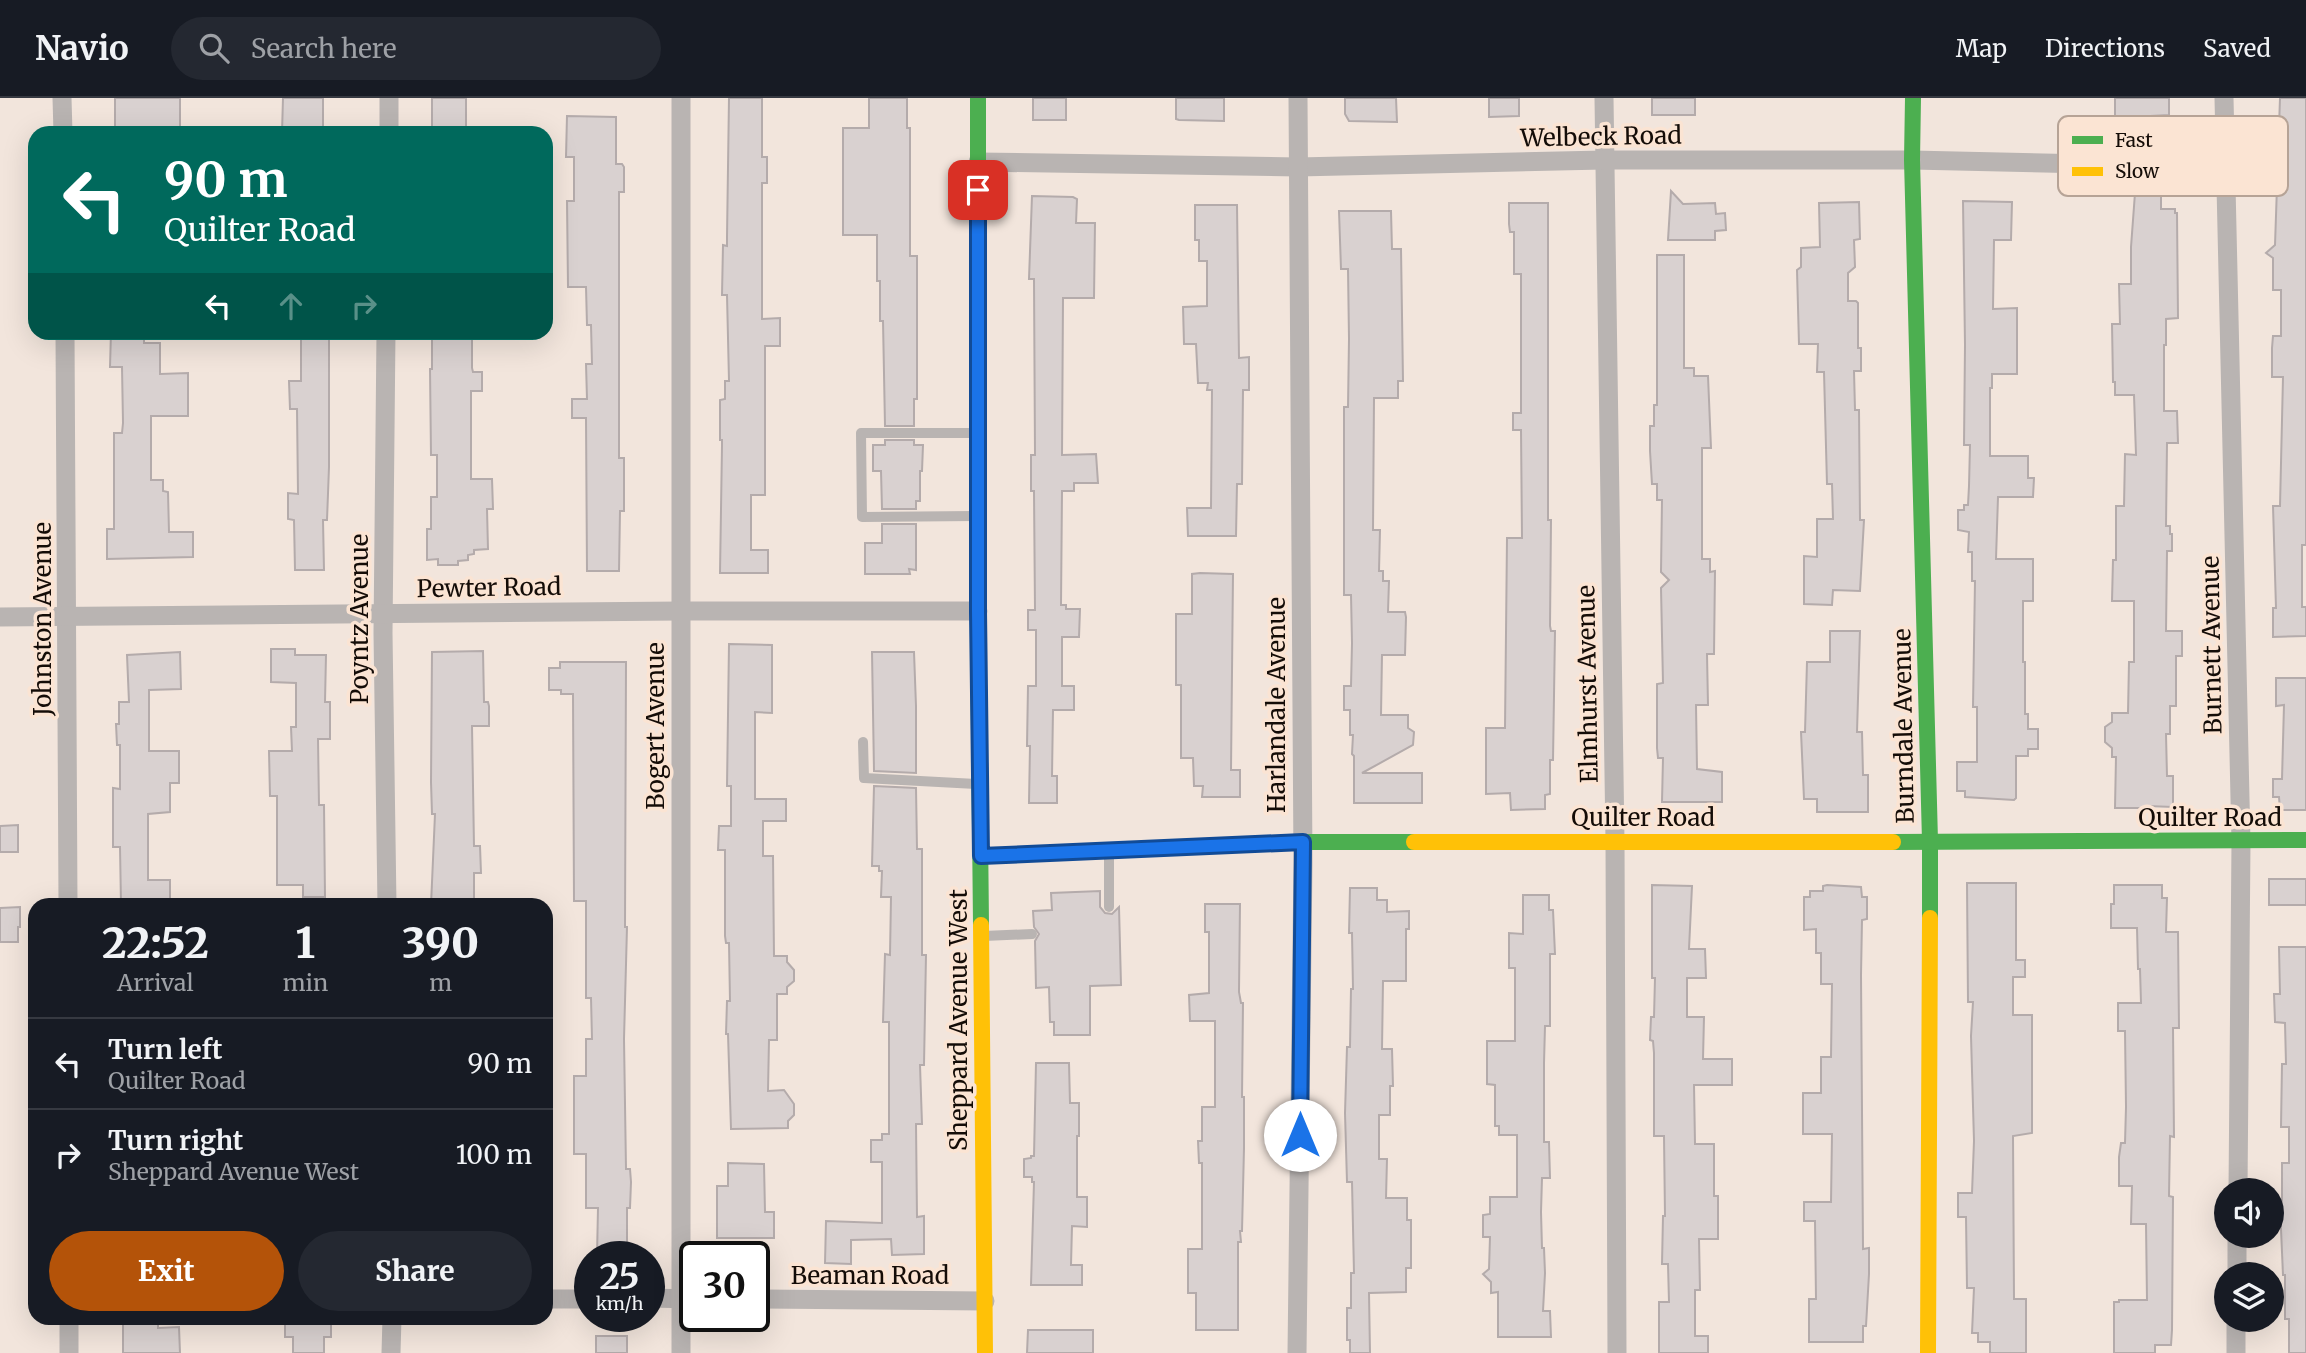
<!DOCTYPE html>
<style>
body{margin:0;font-family:Merriweather,serif;background:#242831;color:#f1f3f6;height:100vh;display:flex;flex-direction:column;font-size:26px;white-space:nowrap}
*{box-sizing:border-box;margin:0}
p{font-size:23px;color:#9ea1a6}
.icon{flex:none;width:38px;height:38px;fill:none;stroke:currentColor;stroke-width:2;stroke-linecap:round;stroke-linejoin:round}
.map{position:relative;flex:1;overflow:hidden}
.sheet{position:absolute;left:28px;top:800px;width:525px;height:427px;display:flex;flex-direction:column;background:#171b24;border-radius:21px;box-shadow:0 7px 28px #0002}
.sheet>*{flex:none}
.banner{position:absolute;left:28px;top:28px;width:525px;height:214px;border-radius:21px;box-shadow:0 7px 28px #0002;background:#00695c;color:#fff;overflow:hidden}
.fabs{position:absolute;left:2214px;top:1080px;display:grid;gap:14px}
.fabs a{display:grid;place-items:center;width:70px;height:70px;border-radius:50%;background:#171b24;box-shadow:0 7px 28px #0002;font-size:35px}
.speed{position:absolute;left:574px;top:1143px;display:flex;gap:14px;font-size:35px;font-weight:700;text-align:center}
.speed>*{display:grid;place-content:center;width:91px;height:91px;border-radius:50%;background:#171b24;box-shadow:0 7px 28px #0002;line-height:1}
.speed small{font-size:18px;font-weight:400}
.speed .limit{border:4px solid #111;border-radius:10px;background:#fff;color:#111}
.pin{position:absolute;display:grid;place-items:center;width:60px;height:60px;color:#fff;margin:-30px;border-radius:14px;box-shadow:0 4px 10px #0006}
.me{position:absolute;width:77px;margin:-38px;rotate:0deg;stroke-linejoin:round;filter:drop-shadow(0 0 5px #0008)}
.turn{display:flex;align-items:center;gap:24px;height:147px;padding:0 21px;font-size:32px}
.turn .icon{width:91px;height:91px;stroke-width:2.5}
.turn b{display:block;font-size:49px;line-height:60px}
.lanes{display:flex;align-items:center;height:66px;padding:0 21px;background:#0003;justify-content:center;gap:35px;direction:ltr}
.lanes .off{opacity:.35}
.eta{display:flex;justify-content:space-evenly;align-items:center;height:119px;text-align:center}
.eta b{font-size:42px;font-weight:800;line-height:49px}
.action{display:flex;gap:14px;margin-top:auto;padding:14px 21px}
.action a{flex:1;height:80px;border-radius:42px;background:#b45309;color:#fff;font-size:28px;font-weight:800;line-height:80px;text-align:center}
.action a+a{background:#242831;color:#f1f3f6}
ul{padding:0;list-style:none}
li{display:flex;align-items:center;gap:21px;height:91px;padding:0 21px;border-top:2px solid #363941}
li div{flex:1}
li b{display:block;font-size:26px}
li em{font-style:normal}
header{display:flex;align-items:center;gap:42px;box-sizing:border-box;height:98px;padding:0 35px;background:#171b24;border-bottom:2px solid #363941}
header strong{font-size:33px}
nav{display:flex;gap:38px;margin-inline-start:auto;font-size:24px}
.search{width:490px;height:63px;background:#242831;display:flex;align-items:center;gap:18px;box-sizing:border-box;padding:0 24px;border-radius:38px;color:#9ea1a6;font-size:26px}
.map>svg:first-child{display:block}
.building{fill:#d9d1d0;stroke:#b4abab;stroke-width:2}
.lines{fill:none;stroke-linecap:round;stroke-linejoin:round}
.lane{stroke:#b9b4b2;stroke-width:10}
.street{stroke:#b9b4b2;stroke-width:19}
.fast{stroke:#4caf50;stroke-width:16}
.slow{stroke:#ffc107;stroke-width:16}
.route-casing{stroke:#114b97;stroke-width:18}
.route{stroke:#1a73e8;stroke-width:12}
.labels{text-anchor:middle;stroke-width:7;stroke-linejoin:round;paint-order:stroke}
.street-label{font-size:24px;fill:#140c07;stroke:#fbe4d3}
.key{fill:#fbe4d3;stroke:#b6a396;stroke-width:2}
.key-label{font-size:19px;fill:#140c07}
</style>
<header>
<strong>Navio</strong>
<div class="search"><svg class="icon" aria-label="search" viewBox="0 0 24 24"><circle cx="10" cy="10" r="6"/><path d="M15 15l6 6"/></svg>Search here</div>
<nav><a>Map</a><a>Directions</a><a>Saved</a></nav>
</header>
<div class="map">
<svg width="2306" height="1255" viewBox="0 0 2306 1255">
<rect width="100%" height="100%" fill="#f2e5dc"/>
<g class="building">
<rect x="115" y="0" width="65" height="30"/>
<polygon points="283,0 323,0 323,35 282,35"/>
<rect x="432" y="0" width="34" height="35"/>
<polygon points="729,0 762,0 762,59 767,59 767,85 762,85 762,221 780,220 780,248 765,248 765,397 751,397 751,452 768,452 768,475 720,475 722,348 722,342 720,342 720,302 725,301 725,283 729,283 727,197 722,197 723,147 727,148 727,139"/>
<polygon points="869,0 907,0 907,30 910,30 910,158 917,158 917,301 914,301 914,328 885,328 883,223 880,223 880,183 877,183 877,137 843,137 843,30 869,30"/>
<rect x="1033" y="0" width="33" height="22"/>
<polygon points="1176,0 1224,0 1224,23 1179,22 1176,21"/>
<polygon points="1345,0 1396,0 1397,24 1349,23 1345,16"/>
<polygon points="1489,0 1519,0 1519,18 1489,19"/>
<rect x="1652" y="0" width="43" height="17"/>
<polygon points="2115,0 2169,0 2169,17 2151,18 2151,21 2115,19"/>
<polygon points="2280,0 2306,0 2306,447 2302,447 2302,509 2306,509 2306,538 2273,539 2273,510 2276,510 2273,408 2280,408 2283,279 2272,279 2272,250 2273,238 2281,238 2281,192 2273,192 2273,160 2266,155 2275,147"/>
<polygon points="567,18 616,19 616,66 622,66 624,69 624,94 619,94 619,360 624,360 624,413 620,413 619,473 587,473 586,320 572,320 572,301 587,301 586,266 592,266 591,227 587,227 586,189 568,189 567,103 574,103 574,59 566,59"/>
<polygon points="1671,93 1683,106 1715,105 1716,116 1725,115 1726,132 1715,133 1715,142 1668,142"/>
<polygon points="2135,95 2161,95 2161,111 2175,111 2175,115 2177,115 2178,220 2166,221 2166,247 2164,247 2164,313 2177,313 2178,345 2167,345 2166,428 2170,428 2170,436 2172,436 2172,453 2167,453 2166,533 2182,533 2182,558 2176,558 2176,608 2170,608 2170,636 2166,636 2167,678 2173,678 2173,709 2148,708 2148,710 2115,710 2116,659 2112,659 2112,650 2105,644 2105,629 2112,624 2112,615 2128,615 2129,564 2134,564 2134,503 2112,503 2113,462 2116,462 2116,408 2124,408 2125,356 2136,357 2134,297 2115,297 2115,284 2113,284 2112,226 2120,226 2119,186 2131,186 2131,149"/>
<polygon points="1032,98 1073,99 1077,101 1076,125 1095,125 1094,200 1063,200 1062,357 1096,356 1098,385 1074,385 1074,393 1062,393 1061,507 1066,507 1066,511 1080,511 1079,539 1062,539 1062,588 1074,588 1074,612 1053,612 1052,678 1057,678 1057,705 1029,705 1030,648 1027,648 1028,588 1036,588 1036,532 1028,532 1028,512 1035,512 1034,393 1031,393 1031,357 1035,357 1034,181 1029,181"/>
<polygon points="1963,103 2012,104 2011,142 1994,142 1993,211 2017,210 2017,276 1992,276 1992,290 1990,290 1990,358 2028,358 2028,380 2034,380 2033,399 1998,399 1996,461 2033,461 2033,503 2023,503 2023,564 2025,564 2025,616 2028,616 2028,631 2038,631 2038,651 2028,651 2028,658 2016,658 2016,700 2014,702 1965,699 1965,693 1957,693 1957,664 1977,664 1977,609 1973,609 1975,483 1972,483 1972,454 1968,454 1969,434 1958,432 1958,412 1964,412 1964,407 1968,407 1969,388 1970,347 1964,347 1965,247"/>
<polygon points="1859,104 1860,141 1854,142 1855,169 1848,175 1848,203 1856,203 1858,205 1858,250 1861,250 1861,273 1854,273 1855,312 1859,312 1860,422 1864,422 1860,493 1833,492 1832,507 1804,506 1804,458 1817,459 1817,421 1833,421 1832,386 1827,386 1824,274 1817,274 1818,246 1799,246 1797,172 1801,169 1801,150 1820,149 1819,105"/>
<polygon points="1509,105 1548,105 1548,422 1551,422 1550,528 1551,533 1555,533 1553,662 1550,662 1550,696 1545,697 1545,711 1511,712 1510,695 1486,696 1486,630 1505,630 1507,440 1522,440 1521,332 1513,332 1513,315 1521,315 1521,176 1514,176 1514,134 1510,134 1509,126"/>
<polygon points="1195,107 1237,107 1239,260 1249,259 1249,292 1243,292 1242,386 1237,386 1236,438 1188,438 1187,410 1211,410 1212,292 1207,292 1208,285 1198,285 1196,246 1184,246 1183,209 1207,208 1207,163 1199,163 1199,142 1195,142"/>
<polygon points="1339,113 1391,113 1392,151 1401,151 1403,283 1398,283 1398,300 1374,300 1373,432 1380,432 1379,473 1383,473 1383,483 1389,483 1388,514 1405,514 1406,519 1405,557 1382,557 1381,617 1408,617 1408,630 1414,634 1413,647 1362,675 1422,675 1422,705 1354,705 1354,658 1352,656 1353,637 1350,637 1350,612 1344,612 1344,588 1351,588 1352,545 1351,497 1344,497 1344,309 1348,309 1349,241 1348,171 1341,171"/>
<polygon points="1657,157 1684,157 1684,270 1694,270 1694,278 1708,278 1711,350 1702,350 1702,461 1710,461 1710,474 1715,473 1714,556 1707,556 1708,607 1696,607 1697,671 1722,674 1722,704 1662,704 1663,660 1658,660 1657,650 1657,586 1663,585 1661,490 1669,482 1661,474 1662,402 1657,402 1657,386 1652,386 1650,353 1650,328 1654,328 1654,307 1657,307"/>
<polygon points="111,234 139,234 139,237 144,237 144,245 160,245 160,276 188,275 188,318 151,318 151,382 163,382 163,393 168,394 169,434 193,434 193,459 107,461 107,431 114,431 114,335 122,335 123,325 122,269 110,269"/>
<polygon points="432,234 472,234 472,270 473,274 482,274 482,293 471,293 471,381 492,381 493,411 487,411 488,451 474,452 474,456 468,457 468,462 458,463 458,467 438,467 438,461 427,462 427,431 431,431 431,399 437,399 437,357 431,357 430,271 432,271"/>
<polygon points="329,236 329,369 327,422 323,422 324,472 295,472 294,422 288,421 288,395 298,396 297,311 290,311 289,283 301,283 301,237"/>
<polygon points="885,342 914,342 914,347 923,347 922,373 920,373 920,403 916,403 916,411 882,411 881,373 873,373 873,347 885,347"/>
<polygon points="882,426 916,426 916,472 909,471 910,476 865,476 865,445 882,445"/>
<polygon points="1200,475 1233,476 1231,672 1240,672 1240,699 1202,699 1203,688 1194,688 1193,660 1181,660 1181,587 1176,587 1176,516 1192,516 1192,476"/>
<polygon points="1830,533 1860,533 1857,634 1862,634 1863,677 1868,677 1868,714 1817,714 1817,701 1804,701 1801,634 1805,634 1807,564 1830,564"/>
<polygon points="729,546 772,547 772,615 755,614 755,701 786,701 786,723 763,723 763,758 773,758 774,858 787,858 787,864 794,872 794,883 787,889 787,896 777,896 777,942 769,942 768,993 784,992 794,1006 794,1017 788,1023 788,1030 731,1031 728,936 726,936 727,903 730,903 729,845 726,845 725,838 725,752 718,752 719,728 731,728 731,688 727,688"/>
<polygon points="271,551 295,551 295,557 326,557 325,604 330,604 330,641 318,641 319,707 324,707 325,799 303,799 303,787 277,787 277,698 270,698 269,653 292,653 291,629 296,629 296,585 271,584"/>
<polygon points="483,553 484,604 488,604 489,608 489,628 472,628 474,748 480,748 481,775 474,775 474,807 431,807 435,716 432,716 431,684 432,554"/>
<polygon points="180,554 181,591 149,592 149,653 179,653 179,685 170,685 170,714 148,716 148,782 170,782 170,807 121,807 120,749 113,749 113,690 120,691 120,647 117,647 116,626 119,626 119,604 129,604 127,557"/>
<polygon points="872,554 914,554 916,608 916,675 874,673"/>
<polygon points="560,564 626,564 625,829 627,829 624,941 626,1071 630,1071 631,1084 630,1110 627,1110 627,1158 597,1158 598,1110 586,1110 586,1056 574,1056 574,978 586,978 586,941 592,941 591,900 586,900 586,803 574,803 573,596 561,596 561,592 549,592 549,570 560,570"/>
<polygon points="2276,580 2306,580 2306,712 2280,712 2279,699 2273,699 2273,681 2282,681 2284,607 2276,608"/>
<polygon points="874,688 916,690 917,751 922,751 922,857 926,857 924,967 920,967 922,1026 916,1026 917,1119 924,1118 924,1156 892,1157 891,1141 851,1142 851,1166 825,1165 826,1123 882,1125 882,1064 871,1064 871,1042 882,1042 882,1036 889,1036 889,924 883,924 885,856 890,857 891,799 881,799 882,773 879,773 879,768 872,768"/>
<polygon points="18,727 18,754 0,754 0,728"/>
<rect x="2269" y="781" width="37" height="26"/>
<polygon points="1967,785 2016,785 2016,862 2025,862 2025,879 2013,879 2013,917 2032,917 2032,1035 2013,1038 2014,1201 2026,1201 2026,1255 1990,1255 1990,1244 1978,1244 1978,1235 1972,1235 1974,1190 1967,1190 1966,1119 1958,1119 1958,1095 1972,1095 1974,1043 1971,938 1973,904 1968,904"/>
<polygon points="1652,787 1692,788 1689,851 1705,851 1706,880 1687,880 1687,919 1704,919 1703,961 1732,961 1732,987 1694,987 1695,1046 1714,1046 1714,1098 1718,1098 1718,1141 1699,1141 1700,1192 1695,1192 1695,1238 1708,1238 1708,1255 1659,1255 1659,1204 1669,1204 1668,1166 1662,1166 1663,1118 1665,1118 1664,1038 1654,1038 1654,955 1653,943 1650,942 1651,919 1654,919 1655,880 1652,880"/>
<polygon points="1827,787 1861,789 1862,799 1867,799 1867,821 1862,822 1861,877 1863,1151 1869,1150 1869,1176 1866,1228 1863,1228 1863,1244 1809,1244 1809,1201 1816,1201 1815,1123 1804,1123 1804,1104 1831,1104 1832,1036 1803,1036 1803,995 1821,995 1821,959 1831,959 1832,886 1821,886 1821,855 1816,855 1816,831 1804,832 1804,799 1810,799 1810,793 1823,793 1823,788"/>
<polygon points="2114,787 2162,787 2162,800 2167,800 2166,834 2178,834 2179,930 2173,930 2174,1039 2170,1038 2169,1098 2173,1099 2172,1232 2171,1247 2155,1247 2155,1255 2114,1255 2114,1204 2119,1204 2119,1202 2147,1202 2146,1126 2131,1126 2132,1088 2119,1088 2119,1059 2121,1045 2125,1045 2126,1009 2125,933 2118,933 2118,905 2141,905 2140,871 2138,871 2137,830 2111,830 2111,806 2114,806"/>
<polygon points="1350,790 1377,790 1377,802 1387,802 1387,814 1409,813 1409,831 1406,831 1406,883 1383,883 1382,951 1392,951 1393,988 1390,988 1390,1017 1379,1017 1379,1061 1387,1061 1386,1100 1407,1100 1407,1122 1411,1122 1411,1170 1406,1170 1406,1194 1369,1195 1370,1255 1350,1255 1350,1242 1347,1242 1347,1210 1351,1210 1351,1175 1354,1175 1352,1084 1347,1084 1345,1015 1347,949 1350,949 1351,891 1353,891 1352,835 1349,835"/>
<polygon points="1100,793 1100,809 1105,815 1112,816 1119,809 1121,887 1090,888 1090,937 1054,937 1054,924 1050,924 1049,889 1036,890 1035,843 1039,836 1034,829 1033,813 1052,812 1051,795"/>
<polygon points="1523,797 1549,797 1549,812 1553,812 1555,856 1550,856 1550,928 1545,928 1544,965 1544,1044 1549,1044 1550,1080 1542,1080 1541,1114 1542,1150 1544,1150 1545,1175 1543,1213 1550,1213 1551,1239 1498,1239 1498,1194 1491,1195 1491,1184 1483,1176 1489,1171 1490,1139 1483,1139 1483,1117 1490,1116 1490,1099 1517,1099 1517,1037 1499,1037 1499,1028 1495,1028 1495,987 1487,986 1487,943 1515,943 1515,870 1509,870 1509,835 1523,836"/>
<polygon points="1205,806 1240,806 1239,894 1241,905 1243,905 1242,999 1244,999 1244,1050 1242,1133 1240,1133 1241,1144 1238,1144 1238,1232 1196,1232 1196,1195 1188,1195 1188,1151 1202,1151 1202,1065 1199,1065 1198,1043 1202,1043 1202,1009 1215,1009 1215,923 1190,923 1189,897 1209,895 1209,834 1205,834"/>
<polygon points="20,809 20,829 18,829 18,844 0,844 0,810"/>
<polygon points="2279,849 2306,849 2306,1255 2289,1255 2289,1221 2285,1221 2285,1177 2283,1177 2280,1108 2282,1108 2282,1065 2289,1065 2289,1029 2281,1029 2282,966 2286,966 2285,925 2275,924 2274,896 2280,896"/>
<polygon points="1036,965 1069,965 1070,1005 1079,1005 1079,1038 1077,1038 1077,1099 1087,1099 1087,1129 1072,1128 1071,1167 1082,1167 1082,1187 1031,1187 1034,1084 1032,1084 1032,1079 1024,1079 1024,1061 1031,1060 1031,1058 1034,1058"/>
<polygon points="728,1065 764,1066 765,1114 774,1114 774,1140 717,1140 717,1088 728,1088"/>
<polygon points="285,1220 331,1220 331,1239 324,1239 324,1255 293,1255 293,1239 285,1239"/>
<polygon points="123,1221 158,1221 158,1230 179,1229 180,1255 123,1255"/>
<polygon points="1028,1232 1093,1232 1093,1255 1027,1255"/>
<rect x="596" y="1238" width="31" height="17"/>
</g>
<g class="lines">
<g class="lane">
<polyline points="974,335 861,335 862,419 975,418"/>
<polyline points="863,644 864,680 976,686"/>
<polyline points="1109,754 1109,809"/>
<polyline points="984,838 1032,836"/>
</g>
<g class="street">
<polyline points="62,0 63,35"/>
<polyline points="681,0 681,1255"/>
<polyline points="1604,0 1615,743 1617,1255"/>
<polyline points="2224,0 2241,744 2238,1092"/>
<polyline points="389,35 389,0"/>
<polyline points="978,64 1298,69 1604,62 1912,62 2225,69"/>
<polyline points="65,234 68,807"/>
<polyline points="386,234 383,535 387,807"/>
<polyline points="0,519 681,513 978,513"/>
<polyline points="2237,1176 2237,1138"/>
<polyline points="649,1200 695,1201"/>
<polyline points="546,1201 590,1201"/>
<polyline points="754,1201 985,1203"/>
<polyline points="69,1220 69,1255"/>
<polyline points="391,1255 392,1220"/>
<polyline points="1297,1255 1303,765 1298,0"/>
<polyline points="2236,1255 2236,1222"/>
</g>
<g class="fast">
<polyline points="978,0 978,534 981,827"/>
<polyline points="1913,0 1912,62 1930,743 1930,820"/>
<polyline points="1893,744 2306,742"/>
<polyline points="981,758 1303,744 1414,744"/>
</g>
<g class="slow">
<polyline points="1414,744 1893,744"/>
<polyline points="981,827 985,1255"/>
<polyline points="1928,1255 1930,820"/>
</g>
</g>
<g class="lines">
<g class="route-casing">
<polyline id="route" points="978,92 978,513 981,758 1303,744 1300,1037"/>
</g>
<use href="#route" class="route"/>
</g>
<g class="labels">
<g class="street-label">
<text transform="translate(1601 39) rotate(-1)" y="8">Welbeck Road</text>
<text transform="translate(489 490) rotate(-1)" y="8">Pewter Road</text>
<text transform="translate(43 521) rotate(-90)" y="8">Johnston Avenue</text>
<text transform="translate(360 521) rotate(-90)" y="8">Poyntz Avenue</text>
<text transform="translate(2212 547) rotate(-91)" y="8">Burnett Avenue</text>
<text transform="translate(1588 586) rotate(-91)" y="8">Elmhurst Avenue</text>
<text transform="translate(1277 607) rotate(-90)" y="8">Harlandale Avenue</text>
<text transform="translate(656 628) rotate(-90)" y="8">Bogert Avenue</text>
<text transform="translate(1904 628) rotate(-91)" y="8">Burndale Avenue</text>
<text x="1643" y="728">Quilter Road</text>
<text x="2210" y="728">Quilter Road</text>
<text transform="translate(959 922) rotate(-90)" y="8">Sheppard Avenue West</text>
<text x="870" y="1186">Beaman Road</text>
</g>
</g>
<rect x="2058" y="18" width="230" height="80" rx="10" class="key"/>
<rect x="2072" y="38" width="31" height="8" fill="#4caf50"/>
<rect x="2072" y="69" width="31" height="9" fill="#ffc107"/>
<g class="key-label">
<text x="2115" y="49">Fast</text>
<text x="2115" y="80">Slow</text>
</g>
</svg>
<div class="fabs">
<a><svg class="icon" aria-label="sound" viewBox="0 0 24 24"><path d="M4 9h4l5-4v14l-5-4H4zM17 9q2 3 0 6"/></svg></a>
<a><svg class="icon" aria-label="layers" viewBox="0 0 24 24"><path d="M12 4l9 5-9 5-9-5zM3 14l9 5 9-5"/></svg></a>
</div>
<div class="speed"><div>25<small>km/h</small></div><div class="limit">30</div></div>
<div class="pin" style="left:978px;top:92px;background:#d93025"><svg class="icon" aria-label="arrive" viewBox="0 0 24 24"><path d="M6 21V4h12l-3 4 3 4H6"/></svg></div>
<svg class="me" style="left:1300px;top:1037px" viewBox="-20 -20 40 40"><circle r="19" fill="#fff"/><path d="M0-13L10 11 0 6-10 11z" fill="#1a73e8"/></svg>
<div class="banner">
<div class="turn"><svg class="icon" aria-label="left" viewBox="0 0 24 24"><path d="M17 20v-9H6M10 6l-5 5 5 5"/></svg><div><b>90 m</b>Quilter Road</div></div>
<div class="lanes"><svg class="icon" aria-label="left" viewBox="0 0 24 24"><path d="M17 20v-9H6M10 6l-5 5 5 5"/></svg><svg class="icon off" aria-label="ahead" viewBox="0 0 24 24"><path d="M12 20V5M6 11l6-6 6 6"/></svg><svg class="icon off" aria-label="right" viewBox="0 0 24 24"><path d="M7 20v-9h11M14 6l5 5-5 5"/></svg></div>
</div>
<section class="sheet">
<div class="eta">
<div><b>22:52</b><p>Arrival</p></div>
<div><b>1</b><p>min</p></div>
<div><b>390</b><p>m</p></div>
</div>
<ul>
<li><svg class="icon" aria-label="left" viewBox="0 0 24 24"><path d="M17 20v-9H6M10 6l-5 5 5 5"/></svg><div><b>Turn left</b><p>Quilter Road</p></div><em>90 m</em></li>
<li><svg class="icon" aria-label="right" viewBox="0 0 24 24"><path d="M7 20v-9h11M14 6l5 5-5 5"/></svg><div><b>Turn right</b><p>Sheppard Avenue West</p></div><em>100 m</em></li>
</ul>
<div class="action"><a>Exit</a><a>Share</a></div>
</section>
</div>
